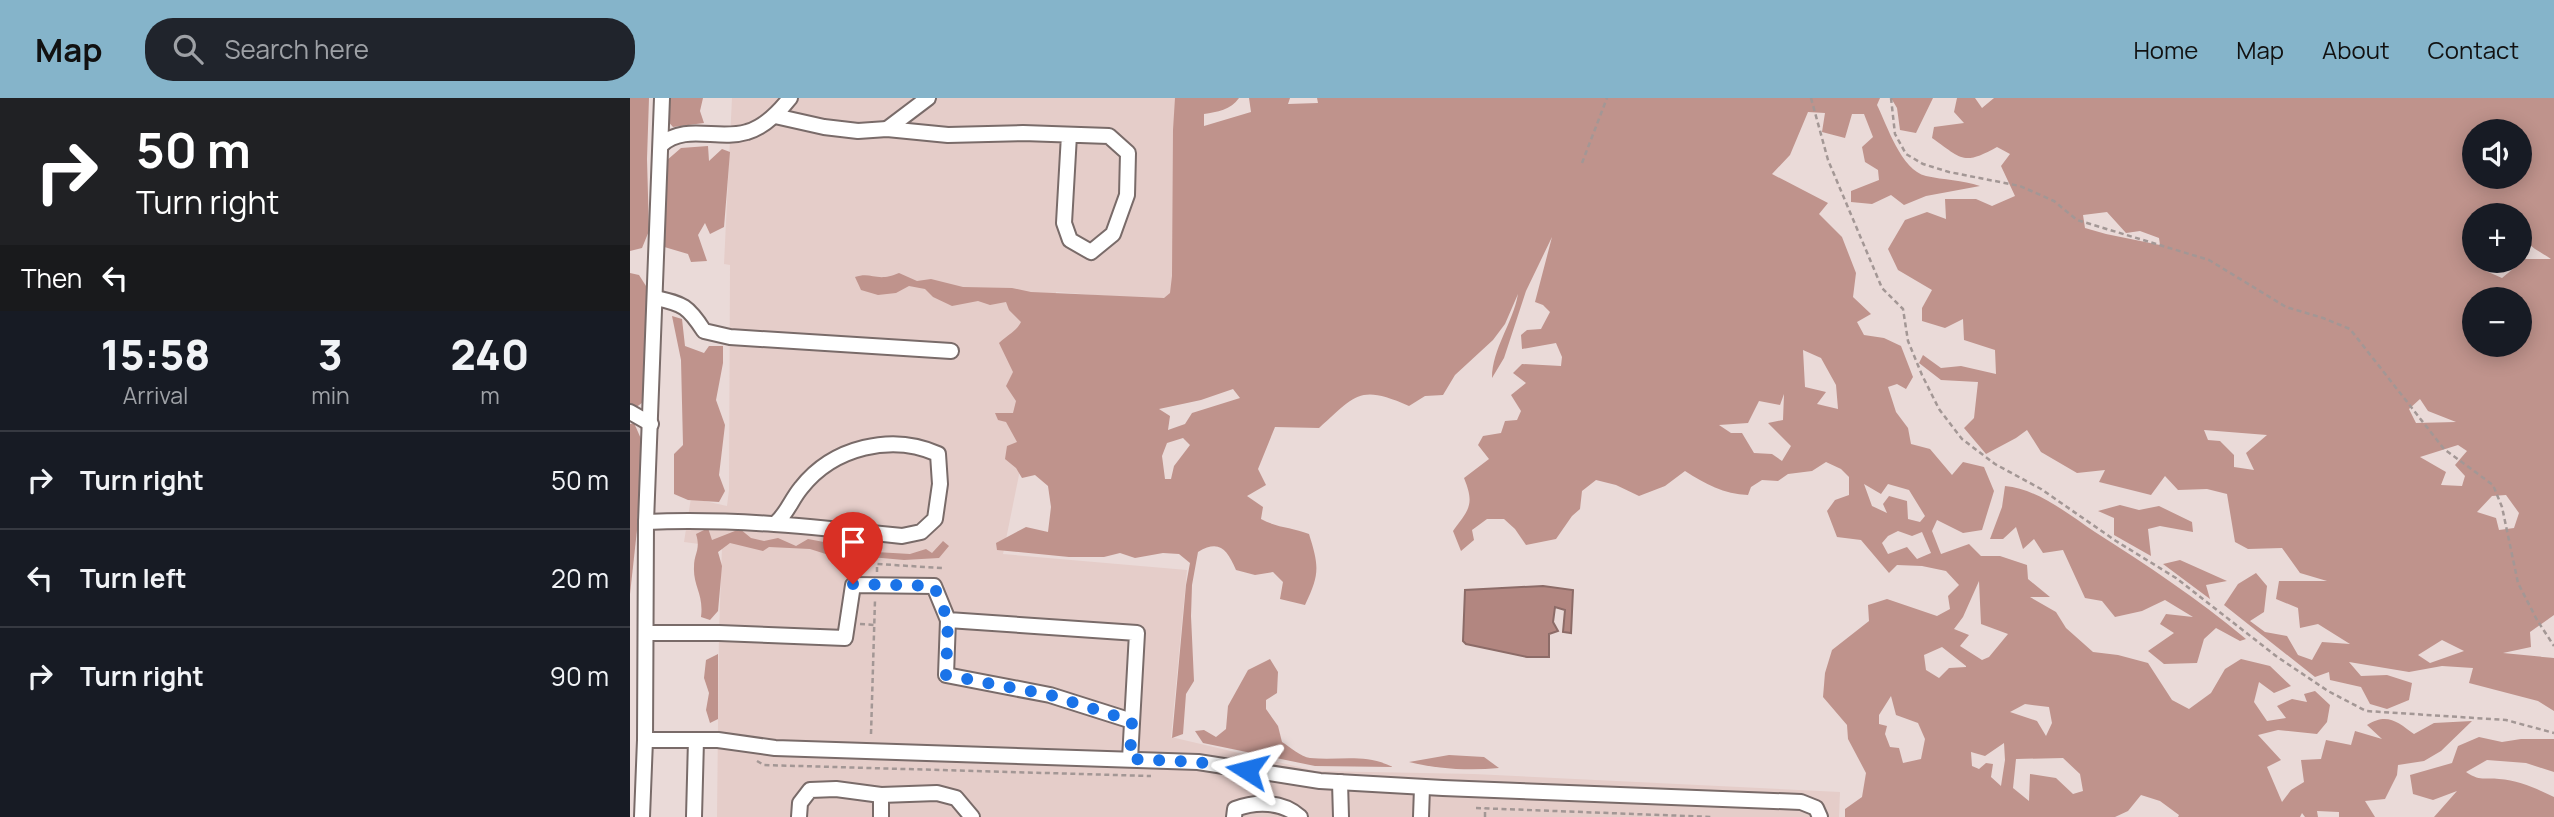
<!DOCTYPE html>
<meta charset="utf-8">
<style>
body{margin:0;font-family:Manrope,sans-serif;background:#20242c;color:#f1f3f6;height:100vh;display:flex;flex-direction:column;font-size:26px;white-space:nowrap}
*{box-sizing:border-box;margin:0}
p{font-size:23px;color:#9ea1a6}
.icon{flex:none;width:38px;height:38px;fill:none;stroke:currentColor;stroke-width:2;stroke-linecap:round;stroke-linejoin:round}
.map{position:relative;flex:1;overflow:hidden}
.panel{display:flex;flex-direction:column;background:#171b24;width:630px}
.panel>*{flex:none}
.banner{background:#202124;color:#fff;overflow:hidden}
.buttons{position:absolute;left:1832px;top:21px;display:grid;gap:14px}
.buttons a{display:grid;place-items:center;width:70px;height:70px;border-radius:50%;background:#171b24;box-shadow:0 4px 18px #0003;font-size:35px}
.pin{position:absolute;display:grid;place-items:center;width:60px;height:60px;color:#fff;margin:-72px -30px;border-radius:50% 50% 50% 0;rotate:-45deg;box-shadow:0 0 7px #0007}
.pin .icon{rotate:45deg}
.me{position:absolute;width:77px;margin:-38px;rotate:279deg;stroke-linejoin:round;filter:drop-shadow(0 0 5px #0008)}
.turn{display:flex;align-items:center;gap:24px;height:147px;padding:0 21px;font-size:32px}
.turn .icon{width:91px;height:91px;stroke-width:2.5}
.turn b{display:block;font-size:49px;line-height:60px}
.then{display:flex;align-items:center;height:66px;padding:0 21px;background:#0003;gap:14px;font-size:26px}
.eta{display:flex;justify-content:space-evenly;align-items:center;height:119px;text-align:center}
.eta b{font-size:42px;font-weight:800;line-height:49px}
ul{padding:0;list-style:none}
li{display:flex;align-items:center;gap:21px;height:98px;padding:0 21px;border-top:2px solid #363941}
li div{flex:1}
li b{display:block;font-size:26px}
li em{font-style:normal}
header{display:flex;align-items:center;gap:42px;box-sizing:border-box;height:98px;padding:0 35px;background:#85b4ca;color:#111}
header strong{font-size:33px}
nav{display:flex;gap:38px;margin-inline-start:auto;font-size:24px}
.search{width:490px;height:63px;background:#20242c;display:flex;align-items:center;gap:18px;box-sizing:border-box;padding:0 24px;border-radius:28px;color:#9ea1a6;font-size:26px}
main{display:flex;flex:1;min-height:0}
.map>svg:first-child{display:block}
.built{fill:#e5cdc9}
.forest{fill:#bf938c;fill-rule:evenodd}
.water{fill:#b28680;stroke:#8c6b67;stroke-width:2}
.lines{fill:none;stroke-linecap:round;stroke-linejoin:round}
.minor-casing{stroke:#796b69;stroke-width:18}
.path{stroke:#a39795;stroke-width:2.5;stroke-dasharray:5 3.5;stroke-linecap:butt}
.minor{stroke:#fff;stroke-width:14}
.route{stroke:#1a73e8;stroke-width:12;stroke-dasharray:0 21.6}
</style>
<header>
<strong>Map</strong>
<div class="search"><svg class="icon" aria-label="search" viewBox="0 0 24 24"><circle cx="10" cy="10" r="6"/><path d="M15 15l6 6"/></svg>Search here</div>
<nav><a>Home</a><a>Map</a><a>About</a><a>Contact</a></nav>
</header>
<main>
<section class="panel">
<div class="banner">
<div class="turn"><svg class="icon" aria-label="right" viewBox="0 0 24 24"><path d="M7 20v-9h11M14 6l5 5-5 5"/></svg><div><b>50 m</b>Turn right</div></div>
<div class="then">Then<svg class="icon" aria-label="left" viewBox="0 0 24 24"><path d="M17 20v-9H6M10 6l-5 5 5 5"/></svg></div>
</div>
<div class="eta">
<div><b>15:58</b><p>Arrival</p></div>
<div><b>3</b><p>min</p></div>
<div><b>240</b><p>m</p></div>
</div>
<ul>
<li><svg class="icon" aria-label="right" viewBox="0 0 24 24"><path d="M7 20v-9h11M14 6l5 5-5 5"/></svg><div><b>Turn right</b></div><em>50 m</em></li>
<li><svg class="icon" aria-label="left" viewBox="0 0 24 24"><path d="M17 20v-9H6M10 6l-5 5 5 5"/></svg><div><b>Turn left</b></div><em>20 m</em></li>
<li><svg class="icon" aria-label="right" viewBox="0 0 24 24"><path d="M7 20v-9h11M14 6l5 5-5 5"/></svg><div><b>Turn right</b></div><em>90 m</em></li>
</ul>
</section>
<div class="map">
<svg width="1924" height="719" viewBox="0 0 1924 719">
<rect width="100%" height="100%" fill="#eadad8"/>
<polygon class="built" points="102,0 549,0 544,203 426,194 373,456 557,472 541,639 686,673 844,676 1210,694 1209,719 87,719 89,535 92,449 54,444 61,400 97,408 99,392 100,167 94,166"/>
<g class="forest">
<polygon points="0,0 19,0 17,61 19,133 12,150 0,153"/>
<polygon points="39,0 73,0 70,13 74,25 43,29 34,19"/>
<path d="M545,0H609C601,12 587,14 574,16V28L621,14L619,0H660L658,6L688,5L687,0H1250L1247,7C1257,27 1271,72 1296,78C1314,82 1332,82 1350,88L1296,98L1274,107L1261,97L1242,106L1221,104V93L1249,82L1248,72L1235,64L1232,49L1243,39L1234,16H1222L1215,40L1192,34L1195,15L1178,14L1160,57L1142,76L1198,105L1189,116L1212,139L1226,175L1223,199L1241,216L1227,224L1234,237L1254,240L1271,248L1283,279L1276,291L1267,286L1258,289L1266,314L1278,330L1281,346L1300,351L1322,377L1333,364L1354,369L1364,393L1352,432L1333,435L1307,422L1302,433L1311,456L1339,446L1351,458H1370L1397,467L1398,481L1420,499H1400L1426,514L1436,530L1463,554L1488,557L1518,565L1542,602L1559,611L1581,595L1595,571L1611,561L1640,568L1661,588L1644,595L1629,584L1624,604L1637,623L1656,620L1647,608L1662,601L1677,604L1674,596L1685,593L1700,607L1697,624L1687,636L1648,632L1628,637L1651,662L1637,669L1652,704L1661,692L1674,684L1671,662L1691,661L1696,642L1721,647L1725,633L1752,641L1737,627C1757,614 1768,624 1784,636L1804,625L1842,623L1811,653L1794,663L1768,667L1767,677L1755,701L1735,703L1745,719H1709V714L1687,713L1688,719H1675L1672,715L1670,719H1548L1549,717L1530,703L1511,697L1498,713L1485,719H1215V711L1232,699L1236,675L1218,641L1217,627L1193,599L1195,575L1202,552L1239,523L1238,507L1257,501L1307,518L1320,511L1318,498L1329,487L1316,473L1292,468L1267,467L1259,475L1231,442L1207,439L1197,413L1205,402L1219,397V379L1211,371L1196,364L1182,373L1158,376L1148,383L1132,382L1121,389L1118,397C1094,396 1075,386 1055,373L1035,388L1009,398L986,387L966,382L952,393L950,411L942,418L926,441L896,447L885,431L874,421H857L842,432L844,442L831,453L823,433C839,411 845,407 834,380L859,361L848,347L853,338L871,335L875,323L887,322L891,313L881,297L896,285L883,275L892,266L931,268L932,259L926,245L892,251L891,237L897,232L911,231L920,214L913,207L905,204L922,139L896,193L874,260L862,280C862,251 883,225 888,196L875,226L863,242L825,277L813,297L795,298L779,308C729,286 726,297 689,330L645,329L628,371L636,387L617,398L633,409L631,421C647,430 662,429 679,436C689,468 690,476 675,507L650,501L653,484L643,474L625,477L606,472C597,452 590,441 568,454L562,487L561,518L564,583L556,596L553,636L542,640L556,487L560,465L549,456L533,455L505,460L490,455L474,459H439L367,452L366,445L396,429L418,434L421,409L418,388L405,377L392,380L386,370L375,361L377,348L387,344L376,324L368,322L365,315H383L386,303L376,288L383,274L369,245C377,237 386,234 391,224L379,212L376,204L360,207L348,203L322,208L303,199L295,191L279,188L266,195L248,197L231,192L225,179C242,173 246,185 269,175L287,183L301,181L333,189L382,190L401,194L534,200L540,195L542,178L543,32ZM1173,252L1191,260L1206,287L1208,311L1187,306L1196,294L1175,289ZM603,291L610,300L562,315L555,326L538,332L540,318L529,311L571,302ZM1154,296L1153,322L1138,325L1161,348L1152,363L1142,356L1124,355L1112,335H1101L1089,327L1118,325L1129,303L1150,307ZM553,340L560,347L544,368L541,381H535L532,358L537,345ZM1234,386L1251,396L1258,386L1279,392L1295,418L1290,424L1278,421L1277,403L1259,398L1253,406L1257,415L1242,408ZM1268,433L1282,438L1292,434L1301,455L1287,461L1277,449L1258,456L1252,445L1258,438ZM1349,483L1351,526L1378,536L1359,559L1352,562L1330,548L1339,537L1324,531L1333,519ZM1312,549L1336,568V569L1319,570L1309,580L1296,572L1294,557ZM1261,598L1266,617L1288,625L1295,641L1291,661L1273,665L1269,650L1260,649L1255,636L1257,628L1249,626V617ZM1395,606L1419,609L1422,625L1416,638L1407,623L1380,614ZM1374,645L1375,662L1371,688L1361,679L1363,666L1356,665L1349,671L1342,668L1341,654L1355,658ZM1433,660L1450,676L1453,693L1443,696L1426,680L1400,676L1399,703L1383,690L1386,661Z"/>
<polygon points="1261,0 1303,0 1286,35 1270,32 1267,10"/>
<path d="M1327,0H1345L1352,10L1364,0H1924V517L1900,534L1901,549L1873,555L1924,560V613L1908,603L1839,585L1843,570L1812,568L1779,574L1719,564L1731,578L1757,577L1782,585L1779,602L1757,611L1740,606L1731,589L1700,582L1699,574L1685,579L1594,507L1608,486L1626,475L1637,488L1634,514L1620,523L1635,534L1657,538L1668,557L1682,562L1692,544L1720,546L1688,526L1670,530L1668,510L1646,501L1649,483H1697L1670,475L1652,450L1618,451L1605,444L1597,396L1577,391L1548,392L1535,378L1521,397L1469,384L1475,372L1447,375L1411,354L1397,332L1386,340L1356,356L1334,330L1344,320L1348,284L1311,282L1289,265L1293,257L1311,270L1331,268L1366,276L1365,252L1334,242L1333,221L1315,230L1292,223V210L1302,192L1268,172L1258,151L1275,122L1297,114L1316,121L1315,101H1346L1362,108L1385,98L1371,68L1380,56L1367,49C1333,68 1332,61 1302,40L1304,29L1334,25L1324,14ZM1844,33H1890V79H1844ZM1477,114L1496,135L1510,133L1529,140L1530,147L1476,136L1455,130L1453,117ZM1844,117H1890C1890,146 1900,147 1921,161H1895L1872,180L1856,173L1871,163H1844ZM1844,201H1890V247H1844ZM1790,301L1798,313L1826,324L1786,325L1779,311ZM1574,332L1637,337L1616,355L1624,372L1604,369V357L1590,343L1578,342ZM1828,347L1837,353L1825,367L1835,378L1832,388L1811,387L1816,374L1790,359ZM1876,397L1889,415L1884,430L1869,432L1866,420L1847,414L1862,398ZM1812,542L1834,553L1800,565L1788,557Z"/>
<polygon points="78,48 79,63 92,51 100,54 94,129 80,136 75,125 68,137 77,163 61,164 58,156 31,148 36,63 51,50"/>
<polygon points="0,175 9,177 16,188 16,302 5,310 0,307"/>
<polygon points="42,218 52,221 55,248 74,255 79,248 93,248 93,265 86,302 95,327 89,377 95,393 89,404 58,402 44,396 44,356 53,347 51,262"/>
<polygon points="4,325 12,343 7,432 0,496 0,326"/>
<path d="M1375,388C1408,391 1438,416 1465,434C1517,467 1568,501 1616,541L1610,543L1586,530L1574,541L1567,565L1534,566L1518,553L1544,535L1530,526L1536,516L1563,519L1535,502L1512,513L1485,519L1472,503L1455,500L1433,452L1413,455L1404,441L1393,451L1386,429L1373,441H1360L1372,409Z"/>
<polygon points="1490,407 1509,412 1529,408 1562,424 1563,434 1530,428 1518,431 1521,458 1484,437 1484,420 1468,413"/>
<path d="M78,430L82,442L110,431L121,440L134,443L148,440L166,448L178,441L246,454L280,456L296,451L302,455L313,443L319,448L309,460L274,462L218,457L202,458L180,451L139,449L133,453L100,445L88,454L92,468L88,513L80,522L71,519C74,496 63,488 64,469C64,455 71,452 66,436Z"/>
<polygon points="1550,462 1597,483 1576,487 1580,501 1533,466"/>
<polygon points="88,556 88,621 80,625 76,612 79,595 74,580 76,562"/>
<path d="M640,561L648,574L647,595L636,602V611L648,628L652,644C660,649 671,659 680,660C710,663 734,655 763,669L685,668L573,645L565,633L574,632L586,639L596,631L598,608L618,572Z"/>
<path d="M1849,639L1872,644L1891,641H1924V674L1896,665L1857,662L1836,674C1851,684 1853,679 1869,681C1889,682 1907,691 1924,699V719H1804L1827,693L1803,702L1783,696L1780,677L1822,665L1828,648Z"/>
<path d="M819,657L854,659L869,670C839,673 808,671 779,664Z"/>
</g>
<polygon class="water" points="913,488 943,492 941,535 933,534 935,512 925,509 923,524 928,533 919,536 919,559 897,559 836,546 833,543 835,492"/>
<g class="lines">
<g class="minor-casing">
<g id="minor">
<polyline points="145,18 194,29 228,33 257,31 318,37 393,35 479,38 498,55 497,97 483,136 461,154 440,142 434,125 439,37"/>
<polyline points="257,31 298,0"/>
<path d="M31,47C55,25 88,43 117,34C135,29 149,14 160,0"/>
<path d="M26,200C53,206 58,208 74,233L100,239L321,253"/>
<polyline points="0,314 21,326"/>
<path d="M16,424C102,420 187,429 272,438L291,434L305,421L310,386L308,356C262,335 203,349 171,390C161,402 158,414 146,425"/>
<polyline points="318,522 316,577 420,597 502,623"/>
<polyline points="16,535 89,535 215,540 223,487 304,488 318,522 507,535 500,661"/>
<polyline points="15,642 88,642 145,650 568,664 690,683 813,690 1171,704 1186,710 1190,719"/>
<polyline points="710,684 711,719"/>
<polyline points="12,719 15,642 16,424 32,0"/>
<polyline points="64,719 66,642"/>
<polyline points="169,719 170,705 180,692 206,691 251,697 307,695 326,700 342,719"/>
<polyline points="251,719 251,697"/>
<path d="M604,719L605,711C626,703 652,703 670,719"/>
<polyline points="791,719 792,689"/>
</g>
</g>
<g class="path">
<polyline points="1181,0 1198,62 1252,190 1273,211 1278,243 1292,277 1309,311 1332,341 1365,366 1411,391 1486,443 1546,480 1646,558 1698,593 1736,613 1876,622 1924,635"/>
<polyline points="1261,0 1265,36 1276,56 1293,66 1319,74 1390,88 1424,103 1447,122 1579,162 1656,209 1693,220 1720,231 1814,351 1863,387 1872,409 1888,485 1907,522 1924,548"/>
<polyline points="952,65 977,0"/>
<polyline points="247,474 247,466 312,470"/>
<polyline points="230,526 245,527"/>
<polyline points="241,636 245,502"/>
<polyline points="127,663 134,667 521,678"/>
<polyline points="846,710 1083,719"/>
<polyline points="855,719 855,710"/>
</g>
<use href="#minor" class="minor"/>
</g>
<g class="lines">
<polyline class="route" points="223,486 304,488 318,522 316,577 420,597 502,623 500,661 568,664 617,672"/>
</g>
</svg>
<div class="buttons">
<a><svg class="icon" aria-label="sound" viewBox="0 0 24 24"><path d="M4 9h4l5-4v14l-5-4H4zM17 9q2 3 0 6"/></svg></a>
<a>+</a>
<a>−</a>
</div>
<div class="pin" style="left:223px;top:486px;background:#d93025"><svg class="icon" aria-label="arrive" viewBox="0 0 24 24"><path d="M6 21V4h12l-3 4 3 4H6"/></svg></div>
<svg class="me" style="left:617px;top:672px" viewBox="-20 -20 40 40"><path d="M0-17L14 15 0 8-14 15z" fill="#1a73e8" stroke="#fff" stroke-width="4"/></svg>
</div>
</main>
